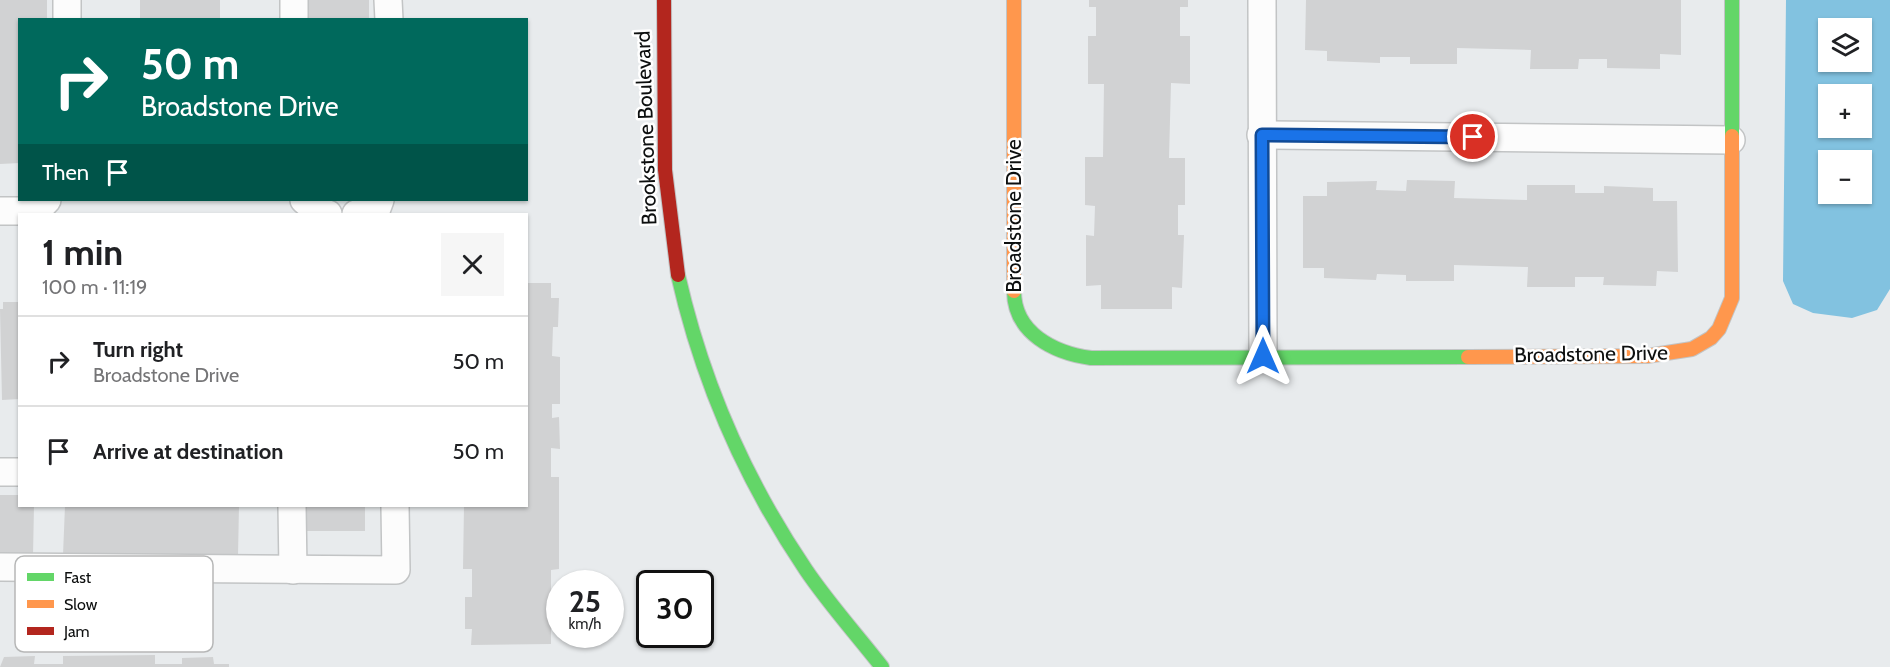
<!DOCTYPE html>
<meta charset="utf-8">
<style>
body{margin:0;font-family:Cabin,sans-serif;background:#f6f6f6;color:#202124;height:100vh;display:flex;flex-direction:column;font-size:22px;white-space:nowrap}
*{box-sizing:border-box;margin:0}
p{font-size:20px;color:#757577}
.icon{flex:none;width:33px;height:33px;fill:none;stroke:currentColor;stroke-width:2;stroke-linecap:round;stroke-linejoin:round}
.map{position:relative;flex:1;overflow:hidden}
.details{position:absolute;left:18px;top:213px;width:510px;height:294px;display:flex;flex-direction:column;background:#fff;border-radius:0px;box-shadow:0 2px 4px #0004}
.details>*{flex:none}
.banner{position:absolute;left:18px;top:18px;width:510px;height:183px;border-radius:0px;box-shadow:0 2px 4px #0004;background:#00695c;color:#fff;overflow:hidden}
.tools{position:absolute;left:1818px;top:18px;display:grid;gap:12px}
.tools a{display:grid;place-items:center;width:54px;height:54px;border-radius:0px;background:#fff;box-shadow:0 2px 4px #0004;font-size:30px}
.speed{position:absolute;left:546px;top:570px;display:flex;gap:12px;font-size:30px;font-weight:700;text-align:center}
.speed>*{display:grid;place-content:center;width:78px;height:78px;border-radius:50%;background:#fff;box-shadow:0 2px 4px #0004;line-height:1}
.speed small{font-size:15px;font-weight:400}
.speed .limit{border:3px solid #111;border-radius:9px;background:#fff;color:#111}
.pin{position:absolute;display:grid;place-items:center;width:51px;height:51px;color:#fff;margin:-26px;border:3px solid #fff;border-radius:50%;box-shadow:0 2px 6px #0007}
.me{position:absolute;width:66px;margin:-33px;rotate:0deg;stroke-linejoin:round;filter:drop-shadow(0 0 4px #0008)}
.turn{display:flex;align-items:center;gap:21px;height:126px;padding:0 24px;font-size:27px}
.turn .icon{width:78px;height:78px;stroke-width:2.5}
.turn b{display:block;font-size:42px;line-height:51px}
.then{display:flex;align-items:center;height:57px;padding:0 24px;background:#0003;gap:12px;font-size:22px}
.round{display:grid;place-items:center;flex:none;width:63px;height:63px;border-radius:0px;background:#f6f6f6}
.overview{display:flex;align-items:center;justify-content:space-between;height:102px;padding:0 24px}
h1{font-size:36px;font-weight:800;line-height:45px}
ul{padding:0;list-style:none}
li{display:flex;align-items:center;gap:18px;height:90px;padding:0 24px;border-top:2px solid #e0e0e0}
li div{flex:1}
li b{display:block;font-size:22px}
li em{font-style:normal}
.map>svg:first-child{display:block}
.water{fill:#82c2e0;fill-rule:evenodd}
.building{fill:#d1d2d3}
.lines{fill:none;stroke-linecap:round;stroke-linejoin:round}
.street-casing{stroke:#c2c4c5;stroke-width:30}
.fast-casing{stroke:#c2c4c5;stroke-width:16}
.slow-casing{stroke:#c2c4c5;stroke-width:16}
.jam-casing{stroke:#c2c4c5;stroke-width:16}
.street{stroke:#fcfcfc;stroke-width:27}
.fast{stroke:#63d668;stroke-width:14}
.slow{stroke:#ff974d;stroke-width:14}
.jam{stroke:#b3261e;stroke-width:14}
.route-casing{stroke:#114b97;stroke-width:15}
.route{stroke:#1a73e8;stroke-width:10}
.labels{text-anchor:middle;stroke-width:5;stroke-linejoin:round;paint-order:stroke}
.street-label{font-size:21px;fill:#0d0f0f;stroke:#fff}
.key{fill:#fff;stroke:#b6b7b7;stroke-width:1.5}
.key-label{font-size:16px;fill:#0d0f0f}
</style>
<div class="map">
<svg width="1890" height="667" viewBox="0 0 1890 667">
<rect width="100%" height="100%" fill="#e8ebed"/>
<path class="water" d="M1786,0H1890V289L1877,310L1852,318L1813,313L1793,304L1783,281ZM1828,28H1862V62H1828ZM1828,94H1862V128H1828ZM1828,160H1862V194H1828Z"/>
<g class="building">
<polygon points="0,0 47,0 47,20 20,20 20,163 0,164"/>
<rect x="140" y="0" width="80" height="20"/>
<rect x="309" y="0" width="60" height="20"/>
<polygon points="1089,0 1188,0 1188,7 1180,7 1180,36 1190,36 1190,84 1171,83 1169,158 1185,158 1185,205 1178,205 1178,235 1184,235 1182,288 1172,287 1172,309 1101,309 1101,285 1086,286 1086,235 1094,236 1095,206 1085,205 1085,157 1103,157 1104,84 1088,84 1088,36 1096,36 1096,7 1089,7"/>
<polygon points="1306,0 1681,0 1681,55 1660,54 1660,69 1607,68 1607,59 1579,59 1578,69 1530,69 1531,50 1457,48 1457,64 1410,64 1410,57 1380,57 1380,63 1327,61 1327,51 1305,50"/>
<polygon points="1407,180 1455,181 1454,198 1527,200 1527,185 1575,185 1575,193 1604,193 1604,186 1653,188 1653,201 1677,201 1678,272 1657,271 1656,286 1603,285 1604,277 1575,277 1575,287 1527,287 1528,267 1454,265 1454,281 1406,281 1406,275 1377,274 1376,280 1324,278 1324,268 1303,268 1303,196 1327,196 1327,182 1377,181 1376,190 1406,191"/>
<polygon points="526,283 551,283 551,298 559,298 558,327 553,327 552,356 560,357 560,404 552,404 552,418 559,417 560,449 551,448 551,477 559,477 559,569 551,570 551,597 557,597 558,628 551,629 551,644 471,645 472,629 465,629 465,597 472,597 472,569 463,569 464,506 526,506"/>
<polygon points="3,302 20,302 20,399 2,400 0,309 3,309"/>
<polygon points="0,495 20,495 20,506 34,506 33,556 0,556"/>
<polygon points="65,506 239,506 238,556 63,555"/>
<rect x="307" y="506" width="58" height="25"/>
<polygon points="155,655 155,664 182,664 182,658 213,657 214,664 229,664 229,667 0,667 4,657 35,656 34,664 63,664 63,656"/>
</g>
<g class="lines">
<g class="street-casing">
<g id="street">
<polyline points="388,0 389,20"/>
<polyline points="1262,0 1263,355"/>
<polyline points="67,20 67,0"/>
<polyline points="294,20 294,0"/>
<polyline points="1261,135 1731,140"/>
<polyline points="304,200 317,211 328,214"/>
<path d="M0,211C16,211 37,213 47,200"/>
<polyline points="356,214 377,208 380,200"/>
<polyline points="0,472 20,472"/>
<polyline points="292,506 293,570"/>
<polyline points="0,567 396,570 395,506"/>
</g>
</g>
<g class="fast-casing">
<g id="fast">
<polyline points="1732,0 1732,136"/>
<path d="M678,275C702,381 745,480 806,570C829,604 857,635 882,667"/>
<path d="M1014,291C1014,333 1054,353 1091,358L1468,357"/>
</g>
</g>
<g class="slow-casing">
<g id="slow">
<polyline points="1014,0 1014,291"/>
<polyline points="1468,357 1647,356 1692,349 1711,338 1719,329 1732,298 1732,136"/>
</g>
</g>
<g class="jam-casing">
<polyline id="jam" points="664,0 665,170 678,275"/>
</g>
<use href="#street" class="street"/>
<use href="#fast" class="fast"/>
<use href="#slow" class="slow"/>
<use href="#jam" class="jam"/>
</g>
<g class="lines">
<g class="route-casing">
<polyline id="route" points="1263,356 1262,135 1473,137"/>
</g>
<use href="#route" class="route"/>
</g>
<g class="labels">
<g class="street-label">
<text transform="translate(646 128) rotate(-92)" y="7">Brookstone Boulevard</text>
<text transform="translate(1014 216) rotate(-90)" y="7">Broadstone Drive</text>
<text transform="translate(1591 354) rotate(-1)" y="7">Broadstone Drive</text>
</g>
</g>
<rect x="15" y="556" width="198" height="96" rx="9" class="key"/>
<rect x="27" y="573" width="27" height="8" fill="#63d668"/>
<rect x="27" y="600" width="27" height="8" fill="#ff974d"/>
<rect x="27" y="627" width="27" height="8" fill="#b3261e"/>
<g class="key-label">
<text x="64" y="583">Fast</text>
<text x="64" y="610">Slow</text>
<text x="64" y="637">Jam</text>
</g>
</svg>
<div class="tools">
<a><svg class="icon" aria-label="layers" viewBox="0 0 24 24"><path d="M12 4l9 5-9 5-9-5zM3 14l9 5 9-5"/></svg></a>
<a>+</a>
<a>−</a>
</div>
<div class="speed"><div>25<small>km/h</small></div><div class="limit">30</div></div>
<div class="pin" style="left:1473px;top:137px;background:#d93025"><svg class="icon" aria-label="arrive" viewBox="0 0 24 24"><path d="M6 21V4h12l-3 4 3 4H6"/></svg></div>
<svg class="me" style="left:1263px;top:356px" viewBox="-20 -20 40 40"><path d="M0-17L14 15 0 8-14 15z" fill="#1a73e8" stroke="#fff" stroke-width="4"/></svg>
<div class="banner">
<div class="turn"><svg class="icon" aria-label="right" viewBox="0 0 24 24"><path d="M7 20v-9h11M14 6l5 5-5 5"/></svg><div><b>50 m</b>Broadstone Drive</div></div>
<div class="then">Then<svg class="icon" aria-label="arrive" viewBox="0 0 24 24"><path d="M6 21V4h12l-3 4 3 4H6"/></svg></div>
</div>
<section class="details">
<div class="overview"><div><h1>1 min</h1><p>100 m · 11:19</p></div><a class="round"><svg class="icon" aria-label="close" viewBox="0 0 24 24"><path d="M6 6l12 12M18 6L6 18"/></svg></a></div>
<ul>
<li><svg class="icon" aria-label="right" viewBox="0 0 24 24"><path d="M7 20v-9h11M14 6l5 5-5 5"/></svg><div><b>Turn right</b><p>Broadstone Drive</p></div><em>50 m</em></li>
<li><svg class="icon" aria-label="arrive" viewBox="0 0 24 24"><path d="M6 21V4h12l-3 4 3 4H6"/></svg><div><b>Arrive at destination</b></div><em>50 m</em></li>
</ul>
</section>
</div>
